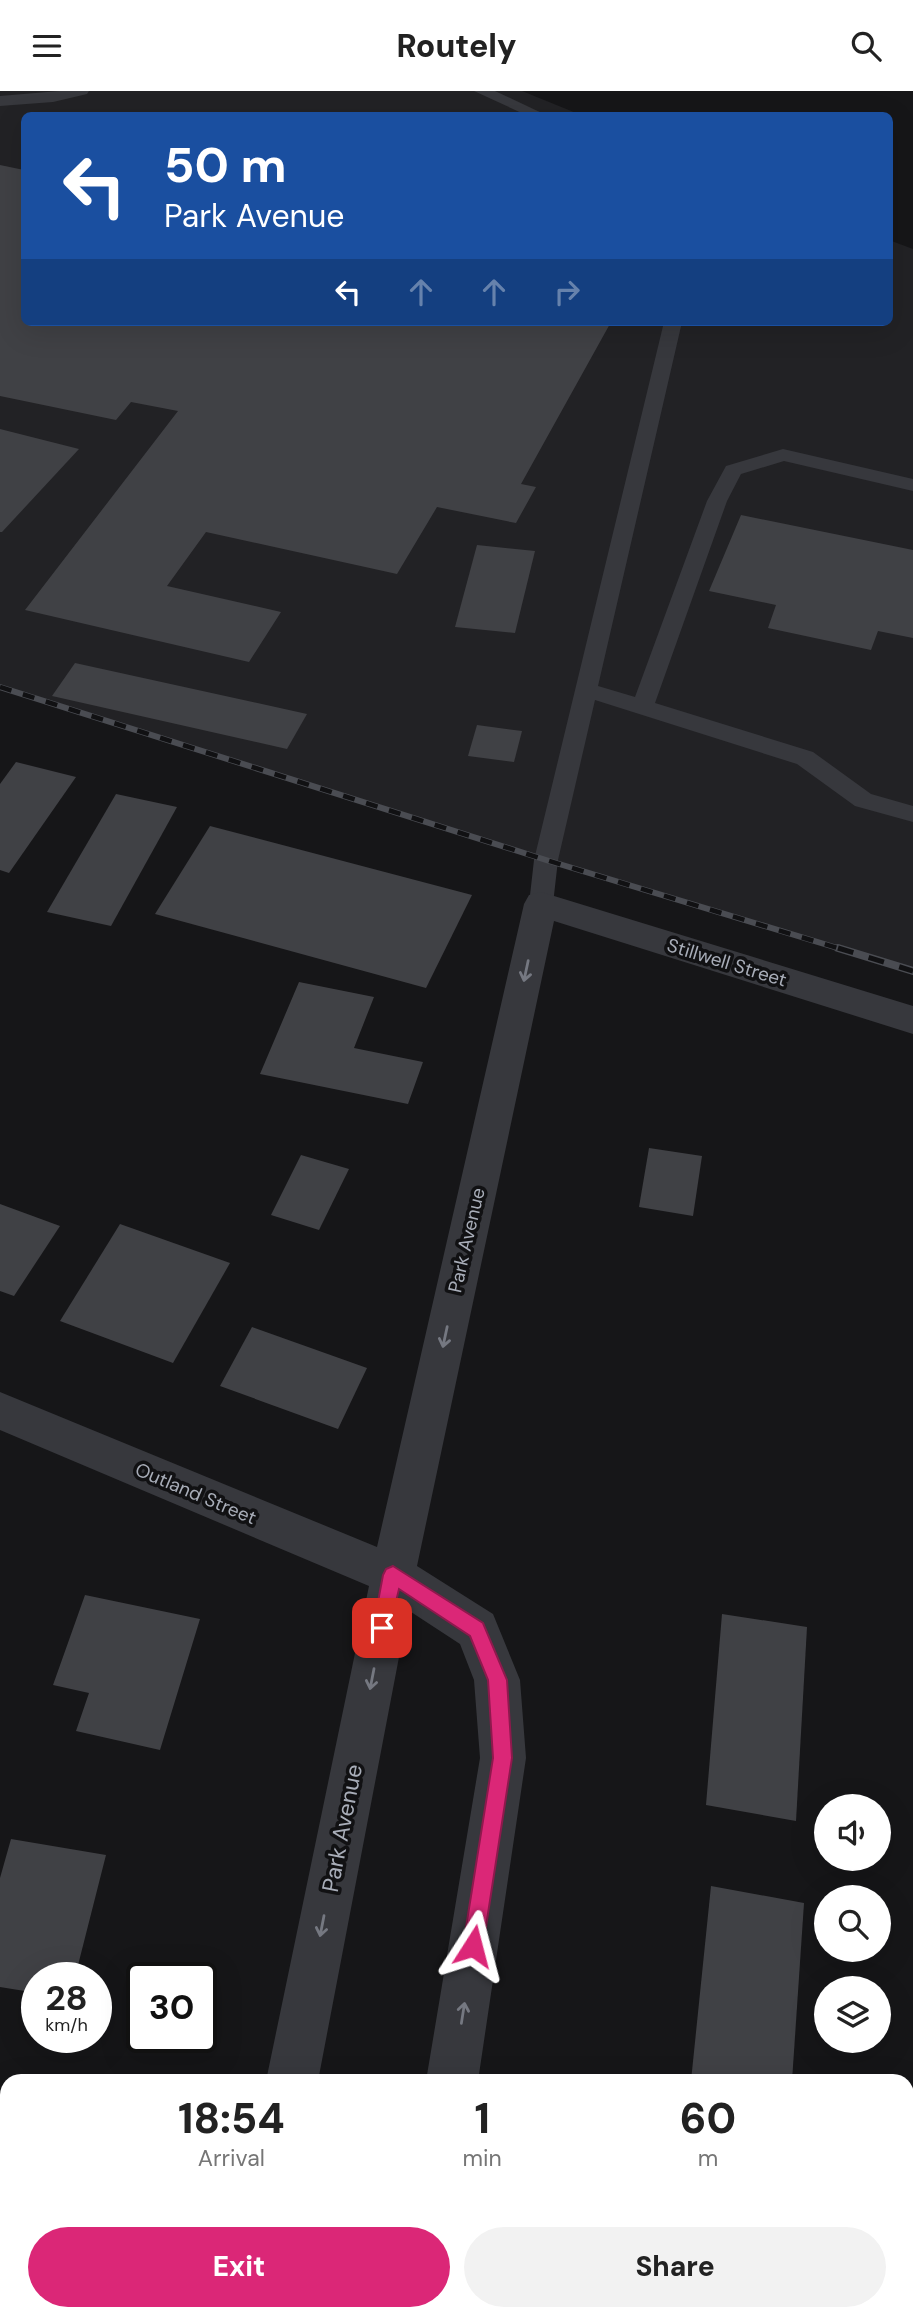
<!DOCTYPE html>
<style>
body{margin:0;font-family:"DM Sans",sans-serif;background:#f2f2f2;color:#222;height:100vh;display:flex;flex-direction:column;font-size:26px;white-space:nowrap}
*{box-sizing:border-box;margin:0}
p{font-size:23px;color:#767676}
.icon{flex:none;width:38px;height:38px;fill:none;stroke:currentColor;stroke-width:2;stroke-linecap:round;stroke-linejoin:round}
.map{position:relative;flex:1;overflow:hidden}
.sheet{position:absolute;left:0px;top:1983px;width:914px;height:247px;display:flex;flex-direction:column;background:#fff;border-radius:21px 21px 0 0;box-shadow:0 7px 28px #0002}
.sheet>*{flex:none}
.banner{position:absolute;left:21px;top:21px;width:872px;height:214px;border-radius:10px;box-shadow:0 7px 28px #0002;background:#1a4fa0;color:#fff;overflow:hidden}
.controls{position:absolute;left:814px;top:1703px;display:grid;gap:14px}
.controls a{display:grid;place-items:center;width:77px;height:77px;border-radius:50%;background:#fff;box-shadow:0 7px 28px #0002;font-size:35px}
.speed{position:absolute;left:21px;top:1871px;display:flex;gap:14px;font-size:35px;font-weight:700;text-align:center}
.speed>*{display:grid;place-content:center;width:91px;height:91px;border-radius:50%;background:#fff;box-shadow:0 7px 28px #0002;line-height:1}
.speed small{font-size:18px;font-weight:400}
.speed .limit{border:4px solid #111;border-radius:10px;background:#fff;color:#111}
.pin{position:absolute;display:grid;place-items:center;width:60px;height:60px;color:#fff;margin:-30px;border-radius:14px;box-shadow:0 4px 10px #0006}
.me{position:absolute;width:77px;margin:-38px;rotate:9deg;stroke-linejoin:round;filter:drop-shadow(0 0 5px #0008)}
.turn{display:flex;align-items:center;gap:24px;height:147px;padding:0 28px;font-size:32px}
.turn .icon{width:91px;height:91px;stroke-width:2.5}
.turn b{display:block;font-size:49px;line-height:60px}
.lanes{display:flex;align-items:center;height:66px;padding:0 28px;background:#0003;justify-content:center;gap:35px;direction:ltr}
.lanes .off{opacity:.35}
.eta{display:flex;justify-content:space-evenly;align-items:center;height:119px;text-align:center}
.eta b{font-size:42px;font-weight:800;line-height:49px}
.action{display:flex;gap:14px;margin-top:auto;padding:14px 28px}
.action a{flex:1;height:80px;border-radius:42px;background:#db2777;color:#fff;font-size:28px;font-weight:800;line-height:80px;text-align:center}
.action a+a{background:#f2f2f2;color:#222}
header{display:flex;justify-content:space-between;align-items:center;height:91px;padding:0 28px;background:#fff;font-size:32px;font-weight:800}
.map>svg:first-child{display:block}
.built{fill:#222225}
.building{fill:#404145}
.lines{fill:none;stroke-linecap:round;stroke-linejoin:round}
.service{fill:#37383d;fill-rule:evenodd}
.minor{fill:#37383d;fill-rule:evenodd}
.rail-far1-casing{stroke:#4a4c52;stroke-width:6}
.rail-casing{stroke:#4a4c52;stroke-width:8}
.rail-far1{stroke:#111113;stroke-width:4.5;stroke-dasharray:12;stroke-linecap:butt}
.rail{stroke:#111113;stroke-width:5;stroke-dasharray:16;stroke-linecap:butt}
.oneway{stroke:#757881}
.route{fill:#db2777;stroke:#8e194d;stroke-width:2}
.labels{text-anchor:middle;stroke-width:7;stroke-linejoin:round;paint-order:stroke}
.street-label{font-size:19px;fill:#a8adb8;stroke:#111113}
.near-street-label{font-size:23px;fill:#a8adb8;stroke:#111113}
</style>
<header><svg class="icon" aria-label="menu" viewBox="0 0 24 24"><path d="M4 6h16M4 12h16M4 18h16"/></svg>Routely<svg class="icon" aria-label="search" viewBox="0 0 24 24"><circle cx="10" cy="10" r="6"/><path d="M15 15l6 6"/></svg></header>
<div class="map">
<svg width="913" height="2228" viewBox="0 0 913 2228">
<rect width="100%" height="100%" fill="#161618"/>
<polygon class="built" points="0,0 522,0 581,24 24,24 24,231 889,231 889,149 913,158 913,880 546,769 0,596"/>
<g class="building">
<polygon points="0,74 24,79 24,231 611,231 521,393 536,396 516,432 437,416 397,483 206,441 167,495 281,521 249,571 25,519 178,320 131,311 116,329 0,305"/>
<polygon points="0,338 79,358 2,441 0,441"/>
<polygon points="741,424 913,459 913,547 878,540 871,559 768,537 776,514 709,500"/>
<polygon points="477,454 535,460 515,542 455,536"/>
<polygon points="75,572 307,623 287,658 52,605"/>
<polygon points="477,634 522,640 514,671 468,665"/>
<polygon points="16,671 76,686 9,782 0,779 0,693"/>
<polygon points="116,703 177,716 111,835 47,821"/>
<polygon points="210,735 472,804 426,897 155,823"/>
<polygon points="299,891 374,906 354,957 423,971 408,1013 260,983"/>
<polygon points="649,1057 702,1065 693,1125 639,1116"/>
<polygon points="301,1064 349,1078 319,1139 271,1124"/>
<polygon points="0,1113 60,1135 14,1205 0,1200"/>
<polygon points="120,1133 230,1172 173,1272 60,1230"/>
<polygon points="252,1236 367,1277 338,1338 220,1295"/>
<polygon points="85,1504 200,1528 160,1659 76,1640 89,1602 53,1594"/>
<polygon points="722,1523 807,1536 796,1730 706,1714"/>
<polygon points="11,1748 106,1764 75,1886 37,1886 37,1902 0,1896 0,1787"/>
<polygon points="711,1795 804,1812 792,1990 691,1990"/>
<rect x="674" y="2222" width="104" height="6"/>
</g>
<g class="lines">
<g class="service">
<polygon points="59,0 89,0 87,3 53,11 0,15 0,5"/>
<polygon points="474,0 495,0 546,24 526,24"/>
<polygon points="664,231 682,231 598,595 635,606 707,410 726,375 783,358 913,388 913,400 784,370 741,383 727,410 655,612 813,661 871,703 913,715 913,731 855,715 797,673 595,609 558,769 553,813 550,819 541,822 532,819 529,813 534,769"/>
</g>
<g class="minor">
<polygon points="541,801 913,915 913,943 554,830 417,1475 493,1523 520,1589 526,1667 478,1990 426,1990 480,1667 474,1589 460,1553 408,1519 318,1990 266,1990 369,1495 0,1339 0,1301 377,1456 524,813 529,804"/>
<polygon points="217,2222 273,2222 272,2228 216,2228"/>
<polygon points="388,2222 444,2222 443,2228 387,2228"/>
</g>
<g class="rail-far1-casing">
<polyline id="rail-far1" points="0,596 546,769 844,859"/>
</g>
<g class="rail-casing">
<polyline id="rail" points="838,857 913,880"/>
</g>
<use href="#rail-far1" class="rail-far1"/>
<use href="#rail" class="rail"/>
</g>
<defs><path id="oneway-shaft" d="M-6 0H5M1.5-3L5.5 0L1.5 3" fill="none" stroke-width="1.6" stroke-linecap="round" stroke-linejoin="round" transform="scale(1.75)"/></defs>
<g class="oneway">
<use href="#oneway-shaft" transform="translate(526 880) rotate(102)"/>
<use href="#oneway-shaft" transform="translate(445 1246) rotate(102)"/>
<use href="#oneway-shaft" transform="translate(372 1588) rotate(101)"/>
<use href="#oneway-shaft" transform="translate(322 1835) rotate(101)"/>
<use href="#oneway-shaft" transform="translate(463 1922) rotate(-81)"/>
</g>
<polygon class="route" points="393,1475 483,1532 507,1589 512,1667 483,1855 480,1862 473,1865 466,1862 463,1855 493,1667 488,1589 470,1545 399,1498 388,1544 382,1546 375,1544 373,1537 383,1484 386,1478"/>
<g class="labels">
<g class="street-label">
<text transform="translate(727 871) rotate(17)" y="7">Stillwell Street</text>
<text transform="translate(466 1149) rotate(-77)" y="7">Park Avenue</text>
<text transform="translate(196 1402) rotate(23)" y="7">Outland Street</text>
</g>
<g class="near-street-label">
<text transform="translate(342 1737) rotate(-79)" y="8">Park Avenue</text>
</g>
</g>
</svg>
<div class="controls">
<a><svg class="icon" aria-label="sound" viewBox="0 0 24 24"><path d="M4 9h4l5-4v14l-5-4H4zM17 9q2 3 0 6"/></svg></a>
<a><svg class="icon" aria-label="search" viewBox="0 0 24 24"><circle cx="10" cy="10" r="6"/><path d="M15 15l6 6"/></svg></a>
<a><svg class="icon" aria-label="layers" viewBox="0 0 24 24"><path d="M12 4l9 5-9 5-9-5zM3 14l9 5 9-5"/></svg></a>
</div>
<div class="speed"><div>28<small>km/h</small></div><div class="limit">30</div></div>
<div class="pin" style="left:382px;top:1537px;background:#d93025"><svg class="icon" aria-label="arrive" viewBox="0 0 24 24"><path d="M6 21V4h12l-3 4 3 4H6"/></svg></div>
<svg class="me" style="left:473px;top:1855px" viewBox="-20 -20 40 40"><path d="M0-17L14 15 0 8-14 15z" fill="#db2777" stroke="#fff" stroke-width="4"/></svg>
<div class="banner">
<div class="turn"><svg class="icon" aria-label="left" viewBox="0 0 24 24"><path d="M17 20v-9H6M10 6l-5 5 5 5"/></svg><div><b>50 m</b>Park Avenue</div></div>
<div class="lanes"><svg class="icon" aria-label="left" viewBox="0 0 24 24"><path d="M17 20v-9H6M10 6l-5 5 5 5"/></svg><svg class="icon off" aria-label="ahead" viewBox="0 0 24 24"><path d="M12 20V5M6 11l6-6 6 6"/></svg><svg class="icon off" aria-label="ahead" viewBox="0 0 24 24"><path d="M12 20V5M6 11l6-6 6 6"/></svg><svg class="icon off" aria-label="right" viewBox="0 0 24 24"><path d="M7 20v-9h11M14 6l5 5-5 5"/></svg></div>
</div>
<section class="sheet">
<div class="eta">
<div><b>18:54</b><p>Arrival</p></div>
<div><b>1</b><p>min</p></div>
<div><b>60</b><p>m</p></div>
</div>
<div class="action"><a>Exit</a><a>Share</a></div>
</section>
</div>
